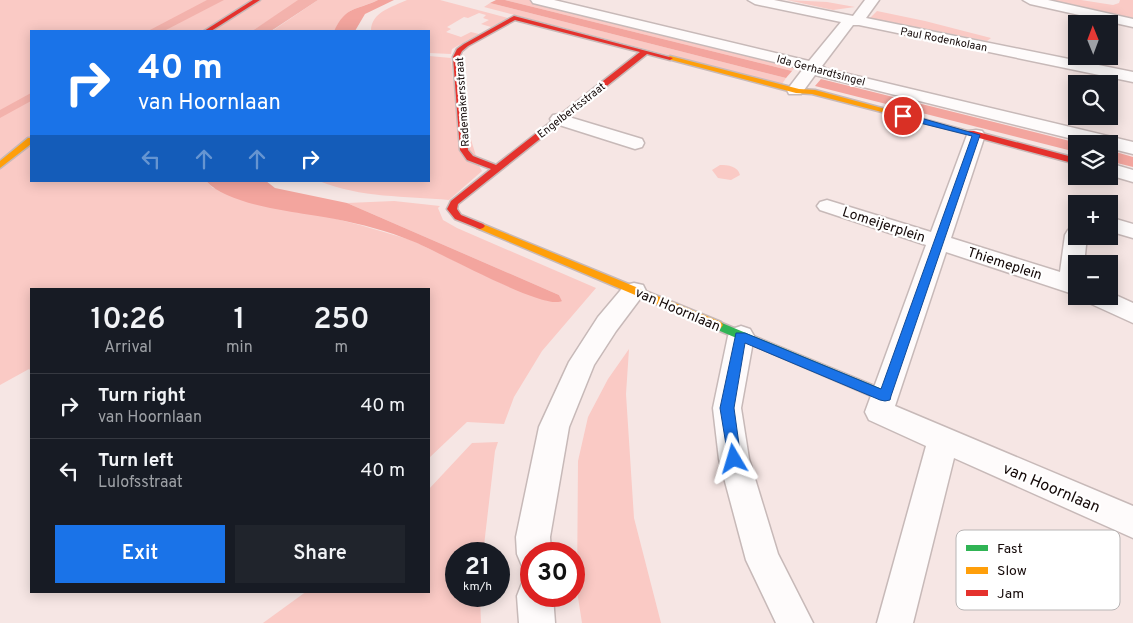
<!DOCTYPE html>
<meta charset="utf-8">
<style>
body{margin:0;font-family:Overpass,sans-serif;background:#20242c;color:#f1f3f6;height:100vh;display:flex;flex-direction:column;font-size:19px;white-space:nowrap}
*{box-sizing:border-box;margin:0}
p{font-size:16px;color:#9ea1a6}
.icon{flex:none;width:28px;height:28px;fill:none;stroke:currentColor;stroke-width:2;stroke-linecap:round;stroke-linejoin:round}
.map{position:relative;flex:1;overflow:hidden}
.sheet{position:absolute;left:30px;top:288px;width:400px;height:305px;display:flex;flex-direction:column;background:#171b24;border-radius:0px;box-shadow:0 2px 12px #0003}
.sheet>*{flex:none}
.hud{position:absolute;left:30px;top:30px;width:400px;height:152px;border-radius:0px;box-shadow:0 2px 12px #0003;background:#1a73e8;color:#fff;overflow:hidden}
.needle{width:32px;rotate:359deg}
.controls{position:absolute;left:1068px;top:15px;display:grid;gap:10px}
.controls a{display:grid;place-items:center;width:50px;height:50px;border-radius:0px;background:#171b24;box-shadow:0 2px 12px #0003;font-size:25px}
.speed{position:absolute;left:445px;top:542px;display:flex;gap:10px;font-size:25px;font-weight:700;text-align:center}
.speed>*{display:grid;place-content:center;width:65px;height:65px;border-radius:50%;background:#171b24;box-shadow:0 2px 12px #0003;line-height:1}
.speed small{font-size:12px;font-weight:400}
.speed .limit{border:8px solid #d22;background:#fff;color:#111}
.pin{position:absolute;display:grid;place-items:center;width:42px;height:42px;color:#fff;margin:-21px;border:2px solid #fff;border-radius:50%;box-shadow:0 1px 5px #0007}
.me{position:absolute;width:55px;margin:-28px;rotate:353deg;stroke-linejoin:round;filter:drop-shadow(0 0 4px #0008)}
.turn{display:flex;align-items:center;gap:18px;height:105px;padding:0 25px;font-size:22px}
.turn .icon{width:65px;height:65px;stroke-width:2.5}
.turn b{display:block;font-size:35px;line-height:42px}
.lanes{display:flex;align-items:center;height:48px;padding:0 25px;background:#0003;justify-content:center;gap:25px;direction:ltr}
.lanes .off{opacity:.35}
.eta{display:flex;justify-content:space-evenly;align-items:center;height:85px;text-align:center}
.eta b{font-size:30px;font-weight:600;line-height:35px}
.action{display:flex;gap:10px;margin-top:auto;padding:10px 25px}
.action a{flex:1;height:58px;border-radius:0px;background:#1a73e8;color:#fff;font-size:20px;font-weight:600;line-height:58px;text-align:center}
.action a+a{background:#20242c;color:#f1f3f6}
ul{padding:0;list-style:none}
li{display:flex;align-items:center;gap:15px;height:65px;padding:0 25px;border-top:1px solid #363941}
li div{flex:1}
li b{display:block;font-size:19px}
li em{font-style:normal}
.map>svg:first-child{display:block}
.green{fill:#facac5}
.forest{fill:#f3b2ac}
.water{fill:#f3a59e}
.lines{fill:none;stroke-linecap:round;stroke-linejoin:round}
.street-casing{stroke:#c7b9b8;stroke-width:3}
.fast-casing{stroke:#c7b9b8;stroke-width:3}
.slow-casing{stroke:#c7b9b8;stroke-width:3}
.jam-casing{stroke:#c7b9b8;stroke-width:3}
.street{fill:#fefbfb;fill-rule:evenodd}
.fast{fill:#30b455;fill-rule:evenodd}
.slow{fill:#ff9f0a;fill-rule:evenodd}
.jam{fill:#e5322d;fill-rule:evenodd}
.route{fill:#1a73e8;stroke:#114b97}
.labels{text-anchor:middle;stroke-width:4.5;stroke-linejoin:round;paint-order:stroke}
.far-street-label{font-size:11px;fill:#140908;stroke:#fff}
.street-label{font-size:14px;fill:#140908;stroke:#fff}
.near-street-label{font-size:16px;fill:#140908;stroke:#fff}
.key{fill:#fff;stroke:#b8b5b5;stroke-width:1}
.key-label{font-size:14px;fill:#140908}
</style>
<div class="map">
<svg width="1133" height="623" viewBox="0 0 1133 623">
<rect width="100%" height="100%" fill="#f6e6e4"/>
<g class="green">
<polygon points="0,0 301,0 252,31 31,31 31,181 206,181 213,188 360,225 411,240 503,284 548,301 562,301 559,295 347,203 394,201 440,206 438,208 443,220 457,228 596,288 542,351 514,397 504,424 467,422 429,458 429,289 31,289 31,371 29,369 0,385"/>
<path d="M318,0H378C354,11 347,6 334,31H272Z"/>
<path d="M407,0H440L508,18L491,27L481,24L489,20L483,18L486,15L479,13L468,18L464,17L447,27L451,29L446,32L461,37L471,32L479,34L452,49L451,54L429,53V31H371C371,12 392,7 407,0Z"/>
<polygon points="505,0 531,0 796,66 792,71"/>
<polygon points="787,0 827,2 855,7 833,10"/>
<polygon points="1037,0 1081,0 1113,5 1119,3 1120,0 1133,0 1133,20"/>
<polygon points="490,3 786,78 782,84 776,83 484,7"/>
<polygon points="877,11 925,21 991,38 987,41 870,18"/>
<path d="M429,56L451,58L453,80L479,166L482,171L449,200C405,196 361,198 319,181H429Z"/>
<path d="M720,165C728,165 738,166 740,175L731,180L718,178L712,170Z"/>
<polygon points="629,349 626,394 634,518 661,623 582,623 577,591 578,461 588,417 608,379"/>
<polygon points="498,442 495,451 483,554 456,554 456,596 480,596 481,623 263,623 307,591 429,591 429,489 472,443"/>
</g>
<g class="forest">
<polygon points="207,0 224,0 164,31 148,31"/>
<polygon points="298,0 318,0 271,31 252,31"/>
<polygon points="31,93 31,101 0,118 0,110"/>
</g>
<g class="water">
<path d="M378,0H394L365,14L355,31H334C346,6 355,11 378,0Z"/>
<polygon points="496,0 505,0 792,71 786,78 490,3"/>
<polygon points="821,79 1082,144 1076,144 1076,152 815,86"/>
<polygon points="1109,150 1133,157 1133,167 1109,161"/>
<path d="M206,181H266L275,188L347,203L559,295L562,301C544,311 436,250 412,241C388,231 361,224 335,219C300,212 230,207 206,181Z"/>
</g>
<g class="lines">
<g class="street-casing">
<g id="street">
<polygon points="531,0 554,0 809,61 841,22 755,4 748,0 774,0 853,16 865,0 879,0 866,18 1133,72 1133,82 859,25 853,25 822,66 827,69 1133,142 1133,154 1109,148 1109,144 1093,144 815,75 801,94 789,94 787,90 803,69 533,3"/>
<polygon points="1023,0 1048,0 1133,19 1133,27 1030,4"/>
<polygon points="559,114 642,139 644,143 642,147 635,149 553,123 550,119 553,115"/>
<polygon points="976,130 982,131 985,135 951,238 1060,272 1065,235 1068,230 1076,228 1076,236 1087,236 1084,264 1076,264 1076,295 946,252 895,406 1133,506 1133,538 954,458 913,623 877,623 926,446 869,420 865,412 926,245 820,210 817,206 820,202 827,200 931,232 967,135 970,131"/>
<polygon points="1109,163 1133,170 1133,182 1109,175"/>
<polygon points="1109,217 1133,224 1133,238 1109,231"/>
<polygon points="634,283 643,285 646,291 616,331 594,365 569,427 550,537 551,554 531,554 531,570 522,566 517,554 516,537 539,427 569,362 598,317 625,285"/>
<polygon points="1109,292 1133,303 1133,323 1087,302 1084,296 1109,296"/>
<polygon points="741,326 750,329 754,336 741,408 749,459 778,554 813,623 776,623 746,560 719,459 713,408 728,336 732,329"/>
<polygon points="531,580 531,596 553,596 555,623 519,623 517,596 522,583"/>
</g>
</g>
<g class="fast-casing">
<polygon id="fast" points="717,321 889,392 891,396 889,400 885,401 881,400 713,328 711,325 713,322"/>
</g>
<g class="slow-casing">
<g id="slow">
<polygon points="670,56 799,89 815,90 975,133 971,135 812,94 796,93 668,59 667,58"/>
<polygon points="28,138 31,138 31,144 0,168 0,161"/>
<polygon points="480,223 721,322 723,325 721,328 713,328 477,228 475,226 477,224"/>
</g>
</g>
<g class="jam-casing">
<g id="jam">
<polygon points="253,0 260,0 211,31 204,31"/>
<path d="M514,16L673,58L670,60L647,54L458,204L457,209L461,215L483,224L485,226L483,228L480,229L455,219L447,209L451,201L491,169L467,160L460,150L453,57L457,49L464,44ZM515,20L640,52L496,165L473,156L468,150L459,57L462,51L468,46Z"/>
<polygon points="968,131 974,131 1076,158 1076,164 968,135"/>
</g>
</g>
<use href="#street" class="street"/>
<use href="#fast" class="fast"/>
<use href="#slow" class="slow"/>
<use href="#jam" class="jam"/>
</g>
<polygon class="route" points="903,113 980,135 891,396 890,400 885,401 880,400 745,343 734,408 741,459 739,463 734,465 729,463 720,408 736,333 745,333 881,389 972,136 900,118 899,116"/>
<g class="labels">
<g class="far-street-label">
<text transform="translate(944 39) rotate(11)" y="4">Paul Rodenkolaan</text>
<text transform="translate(821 70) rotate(15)" y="4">Ida Gerhardtsingel</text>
<text transform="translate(462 102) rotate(-94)" y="4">Rademakersstraat</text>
<text transform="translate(571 110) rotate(-38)" y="4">Engelbertsstraat</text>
</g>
<g class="street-label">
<text transform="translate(884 224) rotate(18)" y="5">Lomeijerplein</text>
<text transform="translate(1005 263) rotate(18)" y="5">Thiemeplein</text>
<text transform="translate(678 309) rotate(23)" y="5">van Hoornlaan</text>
</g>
<g class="near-street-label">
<text transform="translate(1052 487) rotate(23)" y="6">van Hoornlaan</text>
</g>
</g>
<rect x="956" y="530" width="164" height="80" rx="8" class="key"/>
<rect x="966" y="545" width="22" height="6" fill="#30b455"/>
<rect x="966" y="567" width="22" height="7" fill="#ff9f0a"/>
<rect x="966" y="590" width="22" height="6" fill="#e5322d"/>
<g class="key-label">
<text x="997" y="553">Fast</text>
<text x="997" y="575">Slow</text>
<text x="997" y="598">Jam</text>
</g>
</svg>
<div class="controls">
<a><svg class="needle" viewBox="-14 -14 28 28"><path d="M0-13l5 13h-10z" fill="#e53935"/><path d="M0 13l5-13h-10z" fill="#9ea1a6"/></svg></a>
<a><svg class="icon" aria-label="search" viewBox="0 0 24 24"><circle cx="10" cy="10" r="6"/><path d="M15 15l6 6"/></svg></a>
<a><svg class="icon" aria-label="layers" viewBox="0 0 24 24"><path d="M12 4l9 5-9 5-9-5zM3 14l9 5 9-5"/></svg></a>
<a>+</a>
<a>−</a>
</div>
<div class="speed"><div>21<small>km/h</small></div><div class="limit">30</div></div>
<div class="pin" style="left:903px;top:116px;background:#d93025"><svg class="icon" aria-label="arrive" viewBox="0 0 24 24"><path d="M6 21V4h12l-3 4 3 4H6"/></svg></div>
<svg class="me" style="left:734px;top:459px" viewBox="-20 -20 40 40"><path d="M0-17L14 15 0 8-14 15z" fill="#1a73e8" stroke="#fff" stroke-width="4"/></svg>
<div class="hud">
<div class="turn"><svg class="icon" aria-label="right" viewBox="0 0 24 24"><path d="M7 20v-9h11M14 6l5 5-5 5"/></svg><div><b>40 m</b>van Hoornlaan</div></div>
<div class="lanes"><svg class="icon off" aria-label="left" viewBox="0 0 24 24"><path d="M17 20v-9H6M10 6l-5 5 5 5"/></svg><svg class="icon off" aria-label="ahead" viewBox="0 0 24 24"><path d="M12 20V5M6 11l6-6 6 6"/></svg><svg class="icon off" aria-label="ahead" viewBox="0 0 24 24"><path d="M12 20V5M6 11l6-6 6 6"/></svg><svg class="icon" aria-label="right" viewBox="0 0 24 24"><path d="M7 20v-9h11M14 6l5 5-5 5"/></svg></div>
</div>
<section class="sheet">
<div class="eta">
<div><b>10:26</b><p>Arrival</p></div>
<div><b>1</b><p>min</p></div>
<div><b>250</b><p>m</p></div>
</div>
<ul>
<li><svg class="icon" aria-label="right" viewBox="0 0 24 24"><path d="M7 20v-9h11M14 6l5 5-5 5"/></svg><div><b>Turn right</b><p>van Hoornlaan</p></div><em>40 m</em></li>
<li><svg class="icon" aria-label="left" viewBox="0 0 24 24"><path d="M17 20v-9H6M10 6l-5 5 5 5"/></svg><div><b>Turn left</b><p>Lulofsstraat</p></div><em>40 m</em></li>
</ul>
<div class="action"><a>Exit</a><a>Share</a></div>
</section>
</div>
